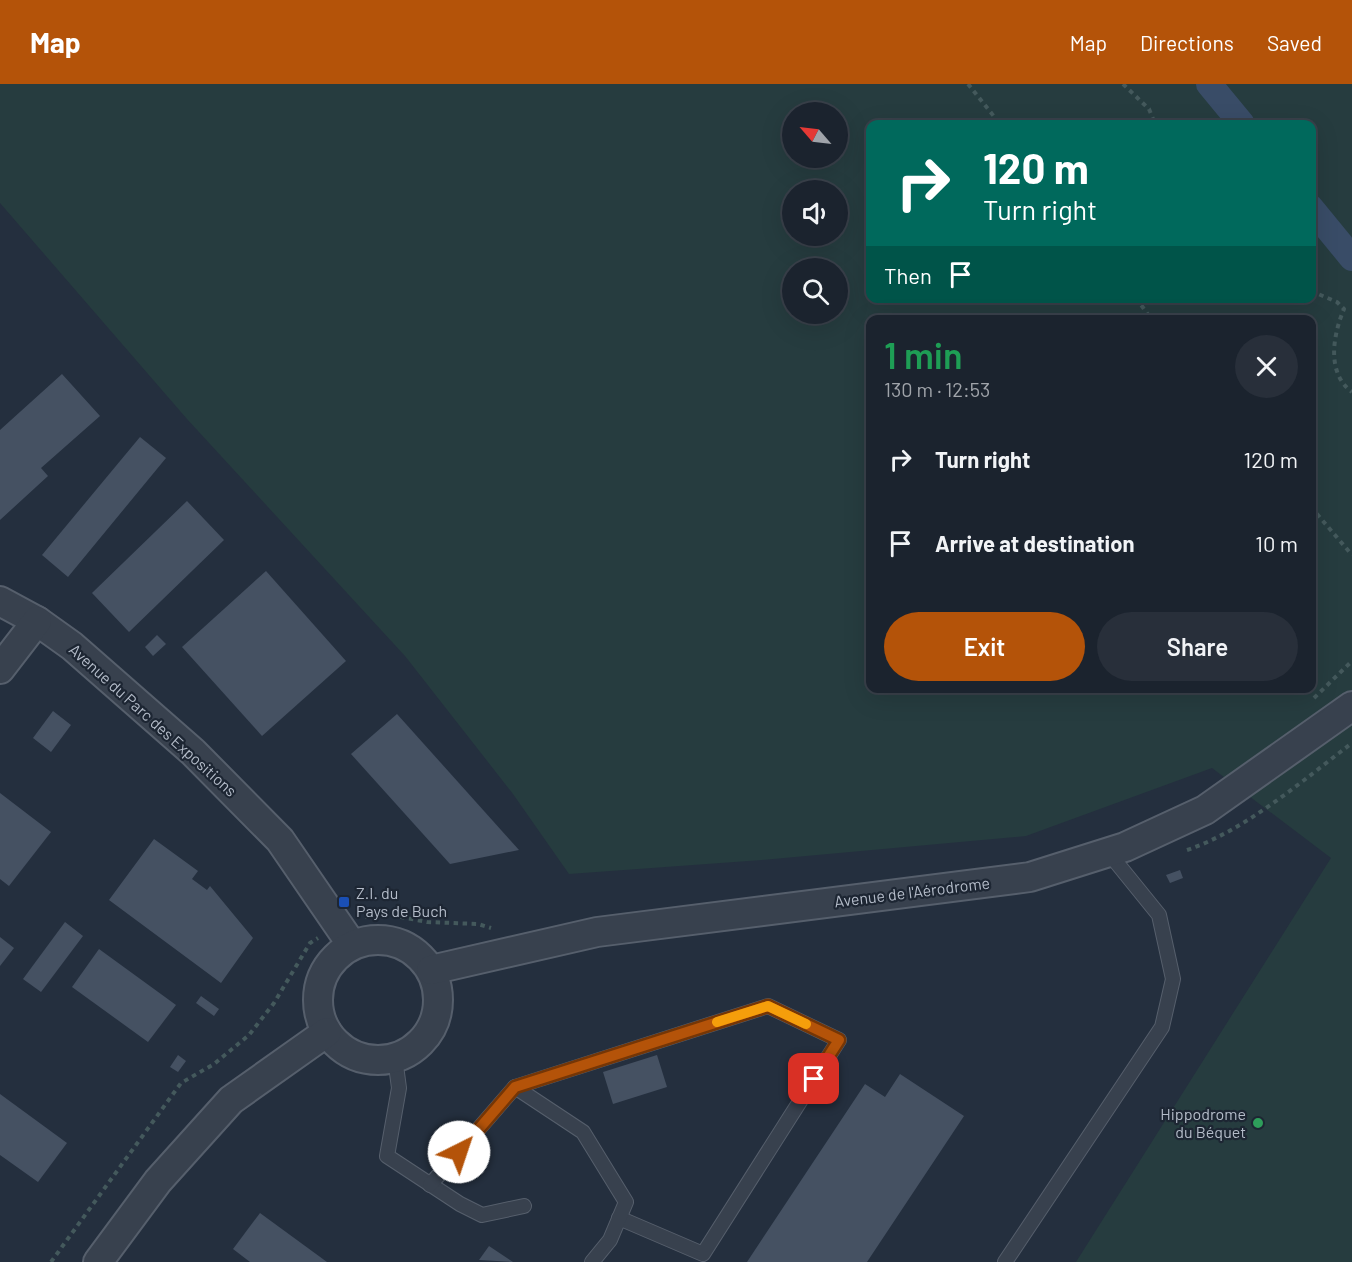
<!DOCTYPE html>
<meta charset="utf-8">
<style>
body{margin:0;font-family:Barlow,sans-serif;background:#282f3a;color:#f1f3f6;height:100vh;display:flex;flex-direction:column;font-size:22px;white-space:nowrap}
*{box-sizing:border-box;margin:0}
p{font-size:20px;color:#a0a4aa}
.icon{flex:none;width:33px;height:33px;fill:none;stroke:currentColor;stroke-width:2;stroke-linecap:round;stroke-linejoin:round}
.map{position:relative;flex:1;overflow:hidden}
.drawer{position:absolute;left:866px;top:231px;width:450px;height:378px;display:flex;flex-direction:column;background:#1b232e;border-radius:12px;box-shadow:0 6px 24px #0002,0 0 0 2px #39404a}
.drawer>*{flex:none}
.banner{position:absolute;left:866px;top:36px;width:450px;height:183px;border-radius:12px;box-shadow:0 6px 24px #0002,0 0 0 2px #39404a;background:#00695c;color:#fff;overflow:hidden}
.needle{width:39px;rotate:298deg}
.buttons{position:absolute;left:782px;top:18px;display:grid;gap:12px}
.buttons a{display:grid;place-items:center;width:66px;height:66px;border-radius:50%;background:#1b232e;box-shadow:0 6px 24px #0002,0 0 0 2px #39404a;font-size:30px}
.pin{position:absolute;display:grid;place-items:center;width:51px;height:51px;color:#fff;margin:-26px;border-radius:12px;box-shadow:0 3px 9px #0006}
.me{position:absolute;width:66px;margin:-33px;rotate:41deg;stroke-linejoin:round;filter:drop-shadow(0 0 4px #0008)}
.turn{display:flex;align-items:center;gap:21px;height:126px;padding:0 18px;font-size:27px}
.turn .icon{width:78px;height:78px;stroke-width:2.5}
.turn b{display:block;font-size:42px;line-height:51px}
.then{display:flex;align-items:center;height:57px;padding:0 18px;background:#0003;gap:12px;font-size:22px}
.round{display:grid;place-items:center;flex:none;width:63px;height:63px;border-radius:32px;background:#282f3a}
.headline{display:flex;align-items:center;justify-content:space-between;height:102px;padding:0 18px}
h1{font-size:36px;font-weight:600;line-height:45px;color:#1e9e55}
.cta{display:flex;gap:12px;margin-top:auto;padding:12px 18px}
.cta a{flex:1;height:69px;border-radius:36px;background:#b45309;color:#fff;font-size:24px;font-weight:600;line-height:69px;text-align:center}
.cta a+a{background:#282f3a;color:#f1f3f6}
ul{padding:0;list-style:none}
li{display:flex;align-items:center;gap:18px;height:84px;padding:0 18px}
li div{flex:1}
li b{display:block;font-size:22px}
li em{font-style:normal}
header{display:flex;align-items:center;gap:36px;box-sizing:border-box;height:84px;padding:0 30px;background:#b45309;color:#fff}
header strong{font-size:28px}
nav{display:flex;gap:33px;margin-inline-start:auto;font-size:21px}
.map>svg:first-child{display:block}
.green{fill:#263c3f;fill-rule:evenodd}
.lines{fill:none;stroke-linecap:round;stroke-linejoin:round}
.canal{stroke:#394c67;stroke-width:26}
.building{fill:#455162}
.service-casing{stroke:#565f6c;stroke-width:16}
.minor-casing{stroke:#565f6c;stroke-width:32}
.path{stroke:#44595c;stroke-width:4;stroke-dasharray:4.5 4.5;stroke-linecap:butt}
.service{stroke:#38414e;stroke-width:14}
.minor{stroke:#38414e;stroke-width:28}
.route-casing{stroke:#753606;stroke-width:15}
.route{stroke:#b45309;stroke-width:10}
.slow{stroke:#f59e0b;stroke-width:10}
.transit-dot{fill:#1a4fb4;stroke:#1d2633;stroke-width:2}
.leisure-dot{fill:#2e9e5b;stroke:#1d2633;stroke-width:2}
.labels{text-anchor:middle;stroke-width:4.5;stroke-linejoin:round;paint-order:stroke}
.street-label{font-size:16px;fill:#b4bcc9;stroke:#1d2633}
.poi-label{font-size:16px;fill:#b4bcc9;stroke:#1d2633;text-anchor:start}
</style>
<header>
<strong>Map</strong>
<nav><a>Map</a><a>Directions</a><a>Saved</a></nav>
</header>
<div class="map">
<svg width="1352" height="1178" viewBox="0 0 1352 1178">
<rect width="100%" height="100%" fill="#242f3e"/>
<path class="green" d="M0,0H1352V1178H1076L1331,774L1212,684L1026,752L762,776L569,790L513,710L405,572L187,335L0,119ZM792,28H837V74H792ZM870,40H1311V214H870ZM792,106H837V152H792ZM792,184H837V230H792ZM870,236H1311V604H870Z"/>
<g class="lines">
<g class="canal">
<polyline points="1209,0 1242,40"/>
<polyline points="1311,124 1352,174"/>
</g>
</g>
<g class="building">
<polygon points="62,290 100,332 41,384 48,392 0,436 0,346"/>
<polygon points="140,353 166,374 68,493 42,471"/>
<polygon points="187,417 224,456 129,548 92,509"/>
<polygon points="266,487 346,577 262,652 182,563"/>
<polygon points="157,551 166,560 153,572 145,563"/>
<polygon points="53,627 71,641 51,668 33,654"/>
<polygon points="397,630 519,766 450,780 351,670"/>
<polygon points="0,709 51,748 9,802 0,795"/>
<polygon points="154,755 198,787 192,795 207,806 210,802 253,854 221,899 109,816"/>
<polygon points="1180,786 1183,794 1170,799 1166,791"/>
<polygon points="65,838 83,852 41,908 23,895"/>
<polygon points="0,853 14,864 0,882"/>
<polygon points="99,865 176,921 148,958 72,903"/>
<polygon points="201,912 219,925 214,932 196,919"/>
<polygon points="178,971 186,977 178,988 170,983"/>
<polygon points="657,971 667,1003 613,1020 603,988"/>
<polygon points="900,990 964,1032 867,1178 747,1178 865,1000 885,1013"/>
<polygon points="0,1010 67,1059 38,1098 0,1071"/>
<polygon points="260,1129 327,1178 250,1178 233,1165"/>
<polygon points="489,1162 513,1178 479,1176"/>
</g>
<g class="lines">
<g class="service-casing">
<g id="service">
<polyline points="395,974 399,1004 387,1072 460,1120 482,1131 524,1122"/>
<polyline points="515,1003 768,922 839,956 703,1170 619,1134"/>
<polyline points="430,1101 515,1003 583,1048 626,1118 610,1156 592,1178"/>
<polyline points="1005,1178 1162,943 1173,895 1159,831 1108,768"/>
</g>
</g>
<g class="minor-casing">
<g id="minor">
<polyline points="0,517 37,537 72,562 193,668 280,756 352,861"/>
<polyline points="0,585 37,537"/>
<circle cx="378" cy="916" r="60"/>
<polyline points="431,886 597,848 1030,793 1125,763 1205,726 1352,622"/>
<polyline points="98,1178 158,1097 231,1016 327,948"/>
</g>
</g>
<g class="path">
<polyline points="968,0 1000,40"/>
<polyline points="1123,0 1149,25 1155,40"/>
<path d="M1311,207L1337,218L1344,225C1333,251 1326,289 1352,308"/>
<polyline points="1136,214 1152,236"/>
<polyline points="1311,423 1352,471"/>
<polyline points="1314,614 1352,577"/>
<path d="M1187,766C1246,746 1302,697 1352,659"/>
<polyline points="365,833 380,829 427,838 478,840 491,844"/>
<polyline points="51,1178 181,999 214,980 249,951 274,919 310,859 318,854"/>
</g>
<use href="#service" class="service"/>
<use href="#minor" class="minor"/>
</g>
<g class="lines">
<g class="route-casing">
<polyline id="route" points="459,1068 515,1003 768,922 839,956 814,995"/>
</g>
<use href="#route" class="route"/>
<polyline class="slow" points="717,938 768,922 806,940"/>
</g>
<rect class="transit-dot" x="338" y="812" width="12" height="12" rx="3"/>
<circle class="leisure-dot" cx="1258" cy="1039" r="6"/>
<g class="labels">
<g class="street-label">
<text transform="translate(153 636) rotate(42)" y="6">Avenue du Parc des Expositions</text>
<text transform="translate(912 808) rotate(-7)" y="6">Avenue de l'Aérodrome</text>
</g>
<g class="poi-label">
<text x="356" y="815">Z.I. du<tspan x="356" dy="18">Pays de Buch</tspan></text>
<text x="1246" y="1036" text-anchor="end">Hippodrome<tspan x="1246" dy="18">du Béquet</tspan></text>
</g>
</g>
</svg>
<div class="buttons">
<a><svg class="needle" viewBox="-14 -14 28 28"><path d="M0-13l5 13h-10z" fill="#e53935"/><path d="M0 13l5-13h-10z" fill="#a0a4aa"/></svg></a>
<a><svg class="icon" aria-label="sound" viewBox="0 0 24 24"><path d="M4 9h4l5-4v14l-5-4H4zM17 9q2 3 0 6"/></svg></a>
<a><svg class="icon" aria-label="search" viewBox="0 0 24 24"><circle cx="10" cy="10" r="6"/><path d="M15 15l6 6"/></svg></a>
</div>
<div class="pin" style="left:814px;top:995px;background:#d93025"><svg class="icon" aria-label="arrive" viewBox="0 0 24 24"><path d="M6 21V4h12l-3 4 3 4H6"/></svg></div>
<svg class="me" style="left:459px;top:1068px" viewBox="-20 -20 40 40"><circle r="19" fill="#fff"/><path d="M0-13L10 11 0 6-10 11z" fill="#b45309"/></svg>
<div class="banner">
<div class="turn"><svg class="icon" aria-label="right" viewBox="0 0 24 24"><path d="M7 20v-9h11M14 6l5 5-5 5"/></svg><div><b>120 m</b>Turn right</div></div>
<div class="then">Then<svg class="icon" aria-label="arrive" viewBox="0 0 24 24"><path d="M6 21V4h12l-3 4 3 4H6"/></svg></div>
</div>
<section class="drawer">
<div class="headline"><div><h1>1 min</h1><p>130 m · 12:53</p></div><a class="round"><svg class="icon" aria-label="close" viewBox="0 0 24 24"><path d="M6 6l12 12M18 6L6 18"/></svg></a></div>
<ul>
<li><svg class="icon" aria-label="right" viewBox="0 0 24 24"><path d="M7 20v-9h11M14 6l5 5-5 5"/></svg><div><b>Turn right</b></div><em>120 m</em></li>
<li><svg class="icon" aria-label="arrive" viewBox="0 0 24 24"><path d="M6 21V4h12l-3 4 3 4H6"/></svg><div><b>Arrive at destination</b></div><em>10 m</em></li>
</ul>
<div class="cta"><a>Exit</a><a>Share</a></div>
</section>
</div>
